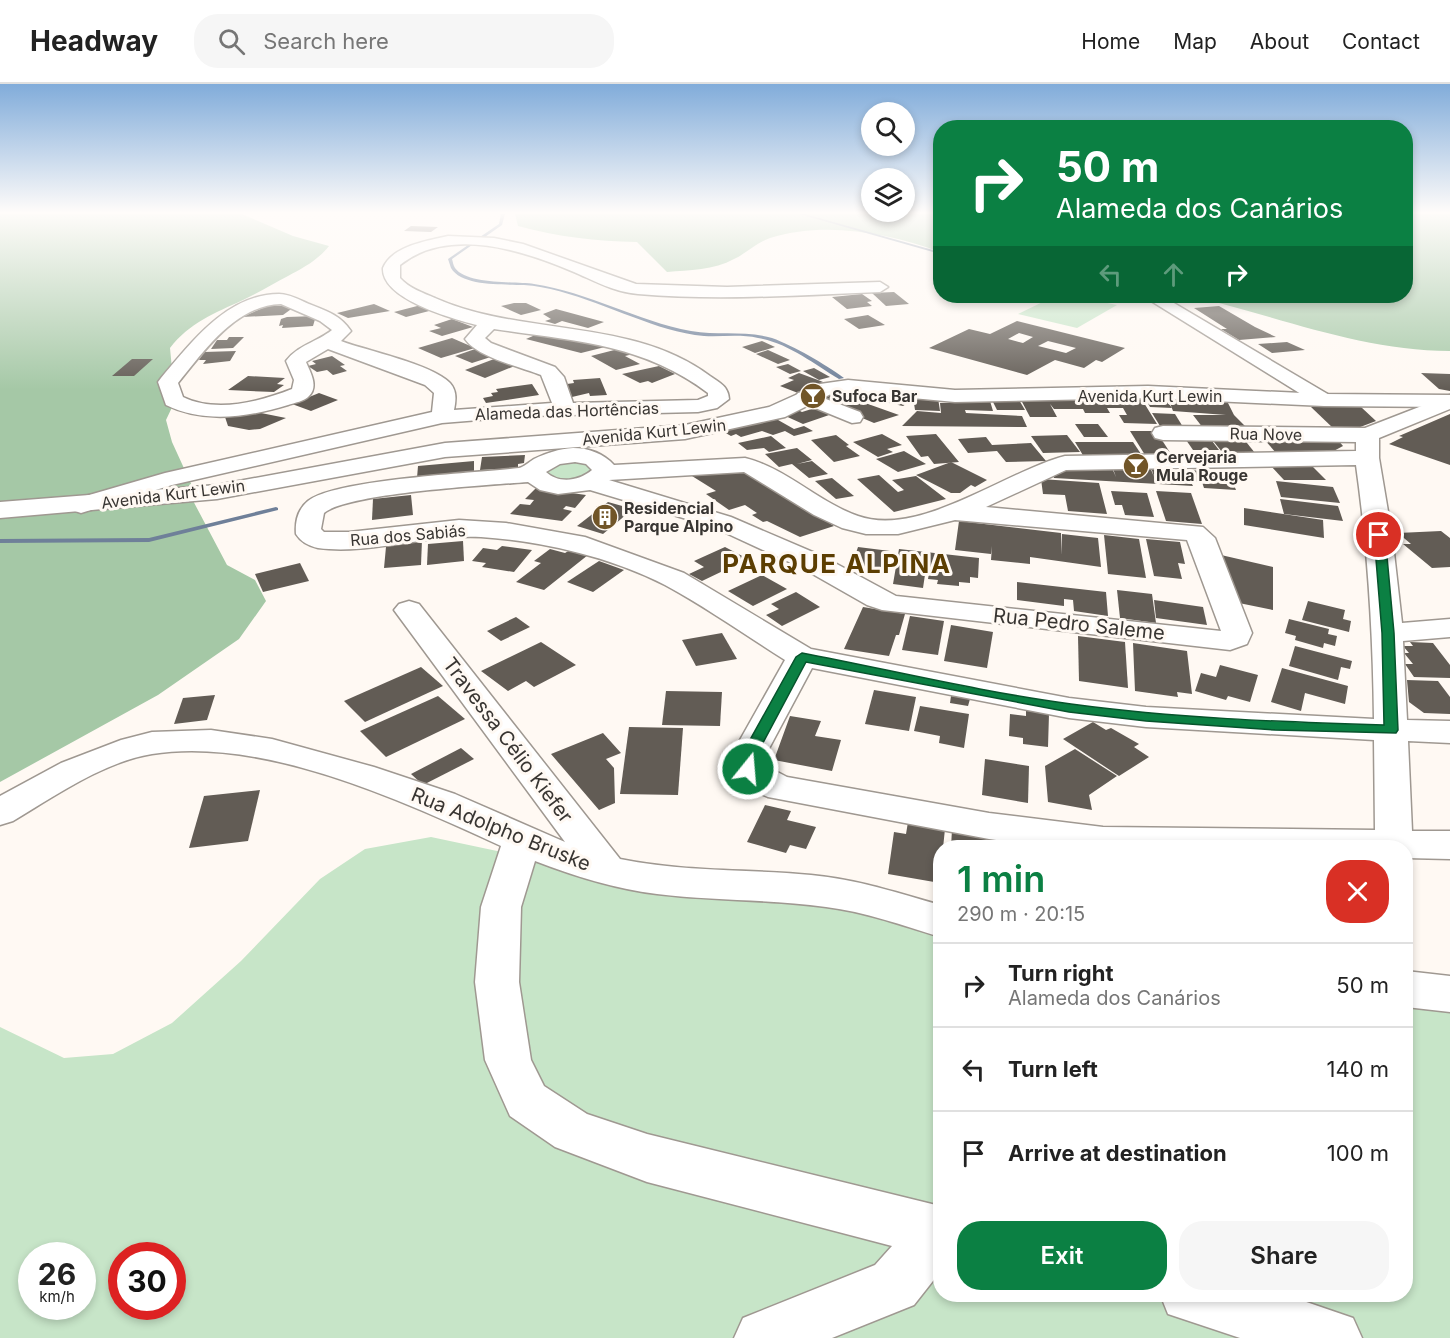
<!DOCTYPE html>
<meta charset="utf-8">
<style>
body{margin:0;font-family:Inter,sans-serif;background:#f6f6f6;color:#222;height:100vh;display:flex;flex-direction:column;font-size:22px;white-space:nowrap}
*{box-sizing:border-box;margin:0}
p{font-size:20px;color:#767676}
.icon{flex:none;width:33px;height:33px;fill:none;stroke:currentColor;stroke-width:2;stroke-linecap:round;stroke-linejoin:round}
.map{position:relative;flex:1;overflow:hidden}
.panel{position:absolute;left:933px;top:756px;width:480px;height:462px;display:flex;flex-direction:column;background:#fff;border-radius:24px;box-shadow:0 3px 9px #0003}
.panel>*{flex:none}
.banner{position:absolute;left:933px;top:36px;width:480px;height:183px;border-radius:24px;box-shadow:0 3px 9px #0003;background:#0b8043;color:#fff;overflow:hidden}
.buttons{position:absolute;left:861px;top:18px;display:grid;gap:12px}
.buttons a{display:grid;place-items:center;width:54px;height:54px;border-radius:50%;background:#fff;box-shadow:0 3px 9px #0003;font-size:30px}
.speed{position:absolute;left:18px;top:1158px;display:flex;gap:12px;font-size:30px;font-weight:700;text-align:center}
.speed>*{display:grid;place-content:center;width:78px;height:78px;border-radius:50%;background:#fff;box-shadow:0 3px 9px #0003;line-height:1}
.speed small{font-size:15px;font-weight:400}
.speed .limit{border:9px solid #d22;background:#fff;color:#111}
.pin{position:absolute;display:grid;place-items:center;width:51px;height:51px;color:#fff;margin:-26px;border:3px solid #fff;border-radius:50%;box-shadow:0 2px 6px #0007}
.me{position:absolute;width:66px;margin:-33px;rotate:17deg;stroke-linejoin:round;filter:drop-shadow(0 0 4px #0008)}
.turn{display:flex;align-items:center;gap:21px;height:126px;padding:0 24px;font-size:27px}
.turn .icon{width:78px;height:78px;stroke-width:2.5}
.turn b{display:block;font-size:42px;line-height:51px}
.lanes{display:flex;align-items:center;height:57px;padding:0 24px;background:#0003;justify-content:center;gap:30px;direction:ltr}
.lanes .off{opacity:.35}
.round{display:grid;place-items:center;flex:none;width:63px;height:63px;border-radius:24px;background:#f6f6f6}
.summary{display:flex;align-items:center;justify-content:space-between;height:102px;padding:0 24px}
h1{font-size:36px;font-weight:600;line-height:45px;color:#0b8043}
.cta{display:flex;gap:12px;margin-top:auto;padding:12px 24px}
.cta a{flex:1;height:69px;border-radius:24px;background:#0b8043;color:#fff;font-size:24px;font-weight:600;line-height:69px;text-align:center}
.cta a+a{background:#f6f6f6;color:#222}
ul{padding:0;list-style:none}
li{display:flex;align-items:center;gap:18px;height:84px;padding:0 24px;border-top:2px solid #e0e0e0}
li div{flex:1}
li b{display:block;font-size:22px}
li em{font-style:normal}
header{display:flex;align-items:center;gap:36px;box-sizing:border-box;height:84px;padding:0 30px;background:#fff;border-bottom:2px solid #e0e0e0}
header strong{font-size:28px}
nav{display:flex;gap:33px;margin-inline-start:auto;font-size:21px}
.search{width:420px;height:54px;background:#f6f6f6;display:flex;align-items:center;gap:15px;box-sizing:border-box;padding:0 21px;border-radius:24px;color:#767676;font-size:22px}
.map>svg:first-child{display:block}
.green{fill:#c7e5c8;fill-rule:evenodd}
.forest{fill:#a5c8a6}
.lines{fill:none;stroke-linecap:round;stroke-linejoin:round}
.stream{fill:#6f8099;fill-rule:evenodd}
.building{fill:#625c55;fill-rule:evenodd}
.minor-casing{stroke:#9f9891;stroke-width:3}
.major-casing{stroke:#9f9891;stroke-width:3}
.minor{fill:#fff;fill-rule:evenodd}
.major{fill:#fff;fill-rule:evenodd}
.route{fill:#0b8043;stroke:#07532c;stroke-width:1.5}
.labels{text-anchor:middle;stroke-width:6;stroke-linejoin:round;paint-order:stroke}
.far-poi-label{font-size:16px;font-weight:bold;fill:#383532;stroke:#fff9f3;text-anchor:start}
.far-street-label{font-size:16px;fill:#383532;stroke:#fff9f3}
.street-label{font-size:20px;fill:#383532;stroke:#fff9f3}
.district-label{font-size:26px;font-weight:bold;letter-spacing:1.5px;fill:#5c3e02;stroke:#fff9f3}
</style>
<header>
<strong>Headway</strong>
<div class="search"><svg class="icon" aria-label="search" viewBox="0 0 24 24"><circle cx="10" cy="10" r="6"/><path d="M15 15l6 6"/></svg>Search here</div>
<nav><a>Home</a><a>Map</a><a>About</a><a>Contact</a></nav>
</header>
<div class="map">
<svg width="1450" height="1254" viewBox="0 0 1450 1254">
<rect width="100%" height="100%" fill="#fff9f3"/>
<g class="green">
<polygon points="1055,212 1073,212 1117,221 1077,244 1018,230"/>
<polygon points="585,375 598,389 556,399 541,385 544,381"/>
<path d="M431,753L634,796L866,811L940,836V1210H1406V910L1450,914V1254H0V943L64,974L113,970L172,939L241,877L320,795L365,765ZM32,1172H82V1222H32ZM122,1172H172V1222H122Z"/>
</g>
<g class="forest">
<path d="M0,130H242L293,152L329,162C318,176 303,184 288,192C273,200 258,209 243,216C215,229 189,239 170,264L175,317L166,336L172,358L193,404L190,411L227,481L255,496L266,517L239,555L158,611L0,698Z"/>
<path d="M515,130H940V168C887,149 826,137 770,154C756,159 747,169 734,175C714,186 689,186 667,188L637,158C596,157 558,153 518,142Z"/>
<path d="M1406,130H1450V267C1370,267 1295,239 1219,219C1201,214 1182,218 1165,212H1406Z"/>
</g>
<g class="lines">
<g class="stream">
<polygon points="501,130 505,130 502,141 482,155 480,155 480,153 499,140"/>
<polygon points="805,130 940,168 940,170 799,130"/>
<path d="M471,159L472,161L452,175C453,178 453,181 455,184C467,201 515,197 534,200C588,208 637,237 691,247C718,252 745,246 772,254C794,262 825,280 844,294L839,295C814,280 788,259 758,254C740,250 722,253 704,252C692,251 679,248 668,245C623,232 570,204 524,201C505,200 462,203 451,184C450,181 449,178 448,175Z"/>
<polygon points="276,423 278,424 278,426 149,458 0,459 0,455 149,454"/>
</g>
</g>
<g class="building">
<polygon points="411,142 438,143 431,148 404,147"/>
<polygon points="894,208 909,220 886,222 872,209"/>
<polygon points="862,210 872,217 867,218 872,222 847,225 832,213"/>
<polygon points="514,219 526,219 541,226 521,231 501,222"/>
<polygon points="374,220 390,227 348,234 337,229"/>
<polygon points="270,221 294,223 283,231 242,233"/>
<polygon points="421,221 433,226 406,233 394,228"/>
<polygon points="1219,222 1255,243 1276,253 1239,256 1221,245 1227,245 1194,224"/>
<polygon points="556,225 604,238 588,244 562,237 555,240 545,237 551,235 543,230"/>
<polygon points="868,231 885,241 859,245 844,235"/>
<polygon points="316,232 313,242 282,244 283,241 279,242 281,235 287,233"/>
<polygon points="452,235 473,243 442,252 429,247 441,244 434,241"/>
<path d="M1017,237L1125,264L1102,278L1096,276L1084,284L1055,276L1027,291L929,264L969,245L990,250ZM1019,249L1033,253L1023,259L1008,255ZM1048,257L1076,264L1066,269L1038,262Z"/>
<polygon points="542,248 605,263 581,269 526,255"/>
<polygon points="229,253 244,253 233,264 211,265 217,256 227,256"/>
<polygon points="452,254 475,264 441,274 418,264"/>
<polygon points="762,257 775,263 755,269 742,263"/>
<polygon points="1287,258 1305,266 1272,269 1258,260"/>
<polygon points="626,263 637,269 625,272 640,280 616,286 591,272"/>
<polygon points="478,264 497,271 472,279 455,272"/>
<polygon points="768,266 790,276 778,280 756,270"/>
<polygon points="236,267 230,277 203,280 206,276 199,276 204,268"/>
<polygon points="332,272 345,281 340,282 347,287 333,291 327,286 317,288 308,282 316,280 312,277"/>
<polygon points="502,272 522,279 485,294 465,286"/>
<polygon points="132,275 153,275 134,292 112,292"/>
<polygon points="788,280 801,287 790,290 776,283"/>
<polygon points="659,282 675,290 652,299 648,297 640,299 622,290"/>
<polygon points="814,284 830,293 819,296 803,287"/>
<polygon points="799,289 818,296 823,298 798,309 780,302 794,296 788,294"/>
<polygon points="1421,289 1450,290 1450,307 1439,305"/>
<polygon points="248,292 285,294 277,300 284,301 274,308 228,306"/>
<polygon points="600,294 607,311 590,312 589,309 572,313 567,300 574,299 573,296"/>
<polygon points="532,300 539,311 486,319 483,314 493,312 491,309 498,308 496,305"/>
<polygon points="832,305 887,311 877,318 854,315 899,331 874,339 813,313"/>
<polygon points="319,309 338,316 311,327 292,320"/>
<polygon points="894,311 912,316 903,322 884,318"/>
<polygon points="913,313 938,314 940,327 915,326"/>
<polygon points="1121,313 1141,314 1157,340 1124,339 1119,331 1127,331 1123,324 1107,324 1110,329 1085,329 1083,325 1054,325 1050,320 1057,333 1030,333 1021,316 1075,315 1080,322 1075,314 1120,314 1125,322"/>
<polygon points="1168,314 1227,317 1234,331 1248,345 1203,344 1193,331 1226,331 1173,327"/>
<polygon points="963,316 990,317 993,327 965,326 966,329 1022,332 1027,343 902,342 917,327 941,329 940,319 964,319"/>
<polygon points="992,316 1019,316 1025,326 997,326"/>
<polygon points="1146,316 1167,317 1172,324 1150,323"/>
<polygon points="818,323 832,330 803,340 781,330 796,325 802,328"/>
<polygon points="1311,323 1361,323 1376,337 1355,345 1334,345"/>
<polygon points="256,328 286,334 260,345 249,346 228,342 225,333"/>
<polygon points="1152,329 1175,330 1183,343 1160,342"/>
<polygon points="1450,330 1450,381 1389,360 1403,353 1399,352"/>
<polygon points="771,332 794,345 804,342 813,347 794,352 785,347 773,351 762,347 741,353 736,350 731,352 722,347"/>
<polygon points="1075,340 1098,340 1108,353 1084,353"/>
<polygon points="1130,347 1156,347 1171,370 1145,371"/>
<polygon points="882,350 902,361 887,365 893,368 878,373 853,358"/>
<polygon points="936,350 959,378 934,380 928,372 921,373 906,352"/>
<polygon points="836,351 849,361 846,362 860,372 834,378 811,356"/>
<polygon points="1067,351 1080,368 1043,369 1031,352"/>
<polygon points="771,352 786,364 769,368 764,364 747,366 738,359"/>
<polygon points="986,353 992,361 1031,359 1046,377 1006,378 997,367 968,369 958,355"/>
<polygon points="1184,353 1209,353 1219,366 1193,366"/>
<polygon points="1210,353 1243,354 1255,369 1222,368"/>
<polygon points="1264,355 1338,356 1343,362 1330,369 1276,369"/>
<polygon points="1075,358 1133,358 1143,373 1084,373"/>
<polygon points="797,364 812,376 797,380 812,377 828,390 809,394 792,380 779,383 765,370"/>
<polygon points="904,367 926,380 898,388 876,375"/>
<polygon points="525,371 524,379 518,380 518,384 480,386 482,373"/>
<polygon points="474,377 474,390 417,394 418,382"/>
<polygon points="951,378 987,396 975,403 971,401 960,409 951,409 916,391"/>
<polygon points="1269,380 1310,380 1326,396 1284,396"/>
<polygon points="1112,382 1150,383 1154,393 1151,383 1184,385 1193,402 1054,394 1052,387 1112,384 1116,393"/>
<polygon points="741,386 749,388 834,442 800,453 767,437 763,438 752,431 757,429 745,421 729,426 706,410 716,407 692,392 707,388"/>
<polygon points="1189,386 1229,389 1236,406 1204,404 1202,398 1193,397"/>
<polygon points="879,391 898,408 904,406 892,396 916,392 946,415 894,428 857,395"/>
<polygon points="832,394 854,412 836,415 815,397"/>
<polygon points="1041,395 1099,399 1107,430 1068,427 1065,411 1043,410"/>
<polygon points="1276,397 1333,403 1340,419 1281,413"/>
<polygon points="536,404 586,411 575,424 566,422 563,425 572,427 562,437 510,430 520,420 530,421 534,416 525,415"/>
<polygon points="1111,407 1147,409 1154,433 1125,431 1122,421 1115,421"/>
<polygon points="1156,407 1191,409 1202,440 1166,437"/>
<polygon points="411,411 413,431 372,436 373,415"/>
<polygon points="1280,415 1338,422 1343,437 1284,430"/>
<polygon points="608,418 633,425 603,450 577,442"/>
<polygon points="1244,424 1323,436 1324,454 1244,441"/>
<polygon points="959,437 1061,449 1062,471 1062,450 1098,454 1101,483 1030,473 1030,480 991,476 992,462 991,470 955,466"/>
<polygon points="1441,447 1450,454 1450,483 1432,484 1403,460 1411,460 1398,449"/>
<polygon points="1104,451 1139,455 1146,494 1108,490"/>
<polygon points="1146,455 1180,458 1185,480 1178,479 1182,495 1154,492"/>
<polygon points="422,456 421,481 384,484 386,463"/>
<polygon points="463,457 464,477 427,481 428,460"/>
<polygon points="502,462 532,466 514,488 482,483 486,479 472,477 483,464 497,466"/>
<polygon points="725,463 748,475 702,497 689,490 704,483 694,477"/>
<polygon points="858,463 890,467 883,491 850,487"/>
<polygon points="550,465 565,469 570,466 588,471 544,506 516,498 541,479 534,477"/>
<polygon points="899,465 979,474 978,494 970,493 970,499 959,498 959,502 937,500 938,496 928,495 930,484 926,484 923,504 893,500"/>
<polygon points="1221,471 1273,483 1273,526 1234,518"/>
<polygon points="599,477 624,486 593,508 567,498"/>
<polygon points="300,479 309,497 263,508 255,490"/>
<polygon points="762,491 787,505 753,522 728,507"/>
<polygon points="1017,498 1106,508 1108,532 1074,527 1073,516 1064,515 1064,522 1017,516"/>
<polygon points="1117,506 1152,510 1156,539 1120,534"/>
<polygon points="796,508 820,523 782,542 766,531 779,525 771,520"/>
<polygon points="1154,516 1203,523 1207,541 1156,534"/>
<polygon points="1308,517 1345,526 1343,535 1351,537 1349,548 1302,536"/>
<polygon points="863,523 905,530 899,551 896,551 889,572 844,565"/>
<polygon points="910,532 944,537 938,571 902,566"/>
<polygon points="516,533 530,543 501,557 487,547"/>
<polygon points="1289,535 1329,545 1328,550 1337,552 1335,562 1324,559 1323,564 1295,556 1296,552 1285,549"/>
<polygon points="951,541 993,548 987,584 944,577"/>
<polygon points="722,549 737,575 696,582 682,556"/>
<polygon points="1078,552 1125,558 1128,604 1079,597"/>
<polygon points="541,558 576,581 534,603 526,597 508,607 481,587"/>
<polygon points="1410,558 1433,559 1450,581 1450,594 1414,593 1405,580 1413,580 1404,569 1409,569 1403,562 1413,562"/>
<polygon points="1133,559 1187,567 1192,610 1177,608 1178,613 1135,607"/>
<polygon points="1295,562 1352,577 1350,585 1341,583 1338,596 1289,582"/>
<polygon points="1220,581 1258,591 1250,618 1228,612 1226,616 1195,607 1201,589 1216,593"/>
<polygon points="421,583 443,602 365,638 344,617"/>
<polygon points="1282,584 1348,602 1345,620 1305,609 1301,627 1271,618"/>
<polygon points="1407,596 1438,597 1450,613 1450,630 1424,629 1409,618"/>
<polygon points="874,606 916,613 909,647 865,640"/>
<polygon points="666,607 722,608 720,642 662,641"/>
<polygon points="215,611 207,636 174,640 183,614"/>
<polygon points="438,612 465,635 386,673 360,647"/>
<polygon points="951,612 970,615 968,622 950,619"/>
<polygon points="920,622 969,630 964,664 939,659 940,652 914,647"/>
<polygon points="1026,626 1049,630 1048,663 1023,660 1023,654 1009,652 1010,630 1026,632"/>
<polygon points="790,632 821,637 815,652 841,656 832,687 774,676"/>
<polygon points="1093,638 1106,646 1111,644 1139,660 1134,663 1149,673 1119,692 1063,655"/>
<polygon points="629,643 683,644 678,711 620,710"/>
<polygon points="603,649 621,669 606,675 614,684 615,719 599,726 551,670"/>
<polygon points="461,664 474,675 423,701 411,690"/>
<polygon points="1075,665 1117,692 1089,711 1092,726 1048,718 1045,682"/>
<polygon points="985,675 1029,682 1028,719 982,711"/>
<polygon points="260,706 248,757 189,764 204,712"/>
<polygon points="765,721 791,727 787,736 816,743 806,765 790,761 786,769 747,758"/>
<polygon points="908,738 945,745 943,764 940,764 940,799 888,790 894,748 906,750"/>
<polygon points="952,745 1019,754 1019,764 951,764"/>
</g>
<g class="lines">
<g class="minor-casing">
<g id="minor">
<path d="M448,152L494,154L523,160L636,200L727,203L880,198L888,203L880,208C799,211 719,217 638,210C614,208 595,197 574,188C522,166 449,142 400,181V194C409,204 423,209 435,214C523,253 631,233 710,292C720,299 728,302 729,315L717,324L698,328L527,332L442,339L172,401L81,429L72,426L68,421L72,416L165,389L432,328L434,309L425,301L328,265L306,278C310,288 319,302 309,312C305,317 294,319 288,321C248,333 205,340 166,321L158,298L161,294C191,259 227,210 279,210C289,210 300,216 309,220C327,227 340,231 351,247L341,257C367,267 432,280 450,299C457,307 456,316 454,326L552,319L541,291C520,283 477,273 465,255L477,241C453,235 381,215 383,184C392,162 427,157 448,152ZM281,220L320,237L332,246C317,258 298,261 286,277L294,296L292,305C259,318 216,329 183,313L178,299C204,267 236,221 281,220ZM494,245C572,257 642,259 708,309V312L698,316L573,319L564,293L555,283L491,259L485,254Z"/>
<polygon points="1143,212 1162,212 1331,312 1334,316 1331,320 1317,320"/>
<polygon points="805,307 860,328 863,333 860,338 852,339 798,317 795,313 798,309"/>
<path d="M1450,311V325L1379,354V374L1392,451L1402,539L1450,535V553L1403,557L1407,636L1450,637V659L1408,657L1412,747H1450V775L1406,774V764H1056L989,755L768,713C747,704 730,697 731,672L785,576C745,551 706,523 665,501C611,473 542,457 481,453C428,450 369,471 318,464C309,462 301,458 296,450C295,438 298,425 308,417C335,395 477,389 519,384C524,383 529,378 534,375C546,369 559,365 573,364C589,364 604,370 614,381L745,374C786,384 818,418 858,432C920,454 1006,387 1065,372L1356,367V358L1163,356L1155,354L1152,349L1155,344L1163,342L1365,344ZM575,378L586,380L592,386C579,397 559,400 546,388L560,380ZM1356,381C1368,466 1373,549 1374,635L1146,623L1069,614L811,565L684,489L585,453L506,439L459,436L349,448H324L321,445L324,429C348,409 490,401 528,398L540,406L558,410L590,406L713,443L802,484L867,521L882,526L1230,566L1247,560L1252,549L1215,454L1203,443L986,423L1066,386ZM744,388L814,431L842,444L866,450H898L955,436L1187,456L1221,547L896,512L822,472L731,433L609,396ZM812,584L1069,634L1146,643L1374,656L1375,746L1103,743L989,729L787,693L766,682L765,672Z"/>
<path d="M409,517L419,520L620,775C683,788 748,785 811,791C856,795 898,809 940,821V853C902,841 865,828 826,823C770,815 713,817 657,810C615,805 574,792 535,777L521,823L519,898L531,976L544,1002L587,1030L647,1050L940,1122V1188L914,1221L832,1254H734L743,1234L875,1181L892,1162L647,1098L555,1063L510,1032L485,976L475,898L481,823L501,762C403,717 262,652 152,670C103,678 55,712 13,737L0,741V712L61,679L121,656L152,648L211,646L272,655L374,683L455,710L565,758L394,526L399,520Z"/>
<polygon points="1406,887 1450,892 1450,928 1406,923"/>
<polygon points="1160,1210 1283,1210 1353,1234 1362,1254 1240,1254 1168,1230"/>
</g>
</g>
<g class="major-casing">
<polygon id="major" points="848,296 955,306 1148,302 1324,310 1450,311 1450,323 1324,322 1148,314 955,318 848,308 831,310 785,333 685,355 445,373 217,415 0,434 0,418 217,401 445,359 685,341 769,323 820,300"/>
</g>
<use href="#minor" class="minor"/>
<use href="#major" class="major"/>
</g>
<linearGradient id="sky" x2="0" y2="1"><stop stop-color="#81acda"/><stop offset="0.42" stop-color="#fffcfa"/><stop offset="1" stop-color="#fffcfa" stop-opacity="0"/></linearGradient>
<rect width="1450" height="306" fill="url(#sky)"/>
<path class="route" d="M1379,447L1385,451L1394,549L1398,646L1396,649L1275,646L1146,637L1069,628L806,578L756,672L755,685L748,690L741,685V672L796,573L802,569C891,586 981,608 1071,620C1175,634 1280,638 1384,641L1382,549L1374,451Z"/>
<defs>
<g id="bar-disc" transform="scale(1.35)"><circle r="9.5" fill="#715528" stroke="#fff9f3"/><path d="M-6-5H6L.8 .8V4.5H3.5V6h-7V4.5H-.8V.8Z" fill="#fff"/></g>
<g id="building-disc" transform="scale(1.35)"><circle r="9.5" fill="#715528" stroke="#fff9f3"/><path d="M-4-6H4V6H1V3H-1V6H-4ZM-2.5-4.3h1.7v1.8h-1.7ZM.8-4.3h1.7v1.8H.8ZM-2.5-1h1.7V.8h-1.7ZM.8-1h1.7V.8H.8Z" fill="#fff"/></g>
</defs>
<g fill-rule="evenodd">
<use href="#bar-disc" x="813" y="312"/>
<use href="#bar-disc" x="1136" y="382"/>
<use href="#building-disc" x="605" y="433"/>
</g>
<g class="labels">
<g class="far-poi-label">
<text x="832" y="318">Sufoca Bar</text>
<text x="1156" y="379">Cervejaria<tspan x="1156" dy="18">Mula Rouge</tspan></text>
<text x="624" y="430">Residencial<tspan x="624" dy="18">Parque Alpino</tspan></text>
</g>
<g class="far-street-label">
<text x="1150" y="318">Avenida Kurt Lewin</text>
<text transform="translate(567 327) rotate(-2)" y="6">Alameda das Hortências</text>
<text transform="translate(654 348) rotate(-6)" y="6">Avenida Kurt Lewin</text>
<text transform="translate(1266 350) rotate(1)" y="6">Rua Nove</text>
<text transform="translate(173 410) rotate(-7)" y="6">Avenida Kurt Lewin</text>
<text transform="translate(408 451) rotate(-5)" y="6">Rua dos Sabiás</text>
</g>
<g class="street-label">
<text transform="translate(1079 540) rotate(6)" y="7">Rua Pedro Saleme</text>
<text transform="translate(508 656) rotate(53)" y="7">Travessa Célio Kiefer</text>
<text transform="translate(501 745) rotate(22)" y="7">Rua Adolpho Bruske</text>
</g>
<g class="district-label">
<text x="837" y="489">PARQUE ALPINA</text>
</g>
</g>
</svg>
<div class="buttons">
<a><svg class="icon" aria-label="search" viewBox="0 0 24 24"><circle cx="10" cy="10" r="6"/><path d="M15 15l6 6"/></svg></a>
<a><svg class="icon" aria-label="layers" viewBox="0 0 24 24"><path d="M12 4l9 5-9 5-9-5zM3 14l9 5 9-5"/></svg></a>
</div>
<div class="speed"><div>26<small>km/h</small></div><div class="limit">30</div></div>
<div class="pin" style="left:1379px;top:451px;background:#d93025"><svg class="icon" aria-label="arrive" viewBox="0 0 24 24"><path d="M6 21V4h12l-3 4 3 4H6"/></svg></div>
<svg class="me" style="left:748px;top:685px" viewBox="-20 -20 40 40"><circle r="17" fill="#0b8043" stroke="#fff" stroke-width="3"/><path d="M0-11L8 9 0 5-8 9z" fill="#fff"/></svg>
<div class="banner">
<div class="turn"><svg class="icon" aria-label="right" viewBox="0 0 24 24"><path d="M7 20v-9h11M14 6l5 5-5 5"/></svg><div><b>50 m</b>Alameda dos Canários</div></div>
<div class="lanes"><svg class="icon off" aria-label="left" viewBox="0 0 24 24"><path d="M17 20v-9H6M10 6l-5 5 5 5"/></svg><svg class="icon off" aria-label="ahead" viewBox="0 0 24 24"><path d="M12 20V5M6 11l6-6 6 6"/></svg><svg class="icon" aria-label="right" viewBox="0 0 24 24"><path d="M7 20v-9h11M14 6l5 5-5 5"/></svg></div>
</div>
<section class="panel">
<div class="summary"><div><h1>1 min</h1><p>290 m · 20:15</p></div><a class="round" style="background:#d93025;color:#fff"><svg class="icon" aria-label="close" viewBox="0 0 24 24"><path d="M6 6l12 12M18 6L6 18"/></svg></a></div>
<ul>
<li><svg class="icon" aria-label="right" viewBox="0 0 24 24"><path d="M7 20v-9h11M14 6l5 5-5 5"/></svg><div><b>Turn right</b><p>Alameda dos Canários</p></div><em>50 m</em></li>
<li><svg class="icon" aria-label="left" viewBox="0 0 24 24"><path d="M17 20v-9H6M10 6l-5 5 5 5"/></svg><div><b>Turn left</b></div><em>140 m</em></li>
<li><svg class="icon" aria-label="arrive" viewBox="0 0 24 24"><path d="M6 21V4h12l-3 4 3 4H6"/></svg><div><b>Arrive at destination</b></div><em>100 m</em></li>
</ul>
<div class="cta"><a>Exit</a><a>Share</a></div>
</section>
</div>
